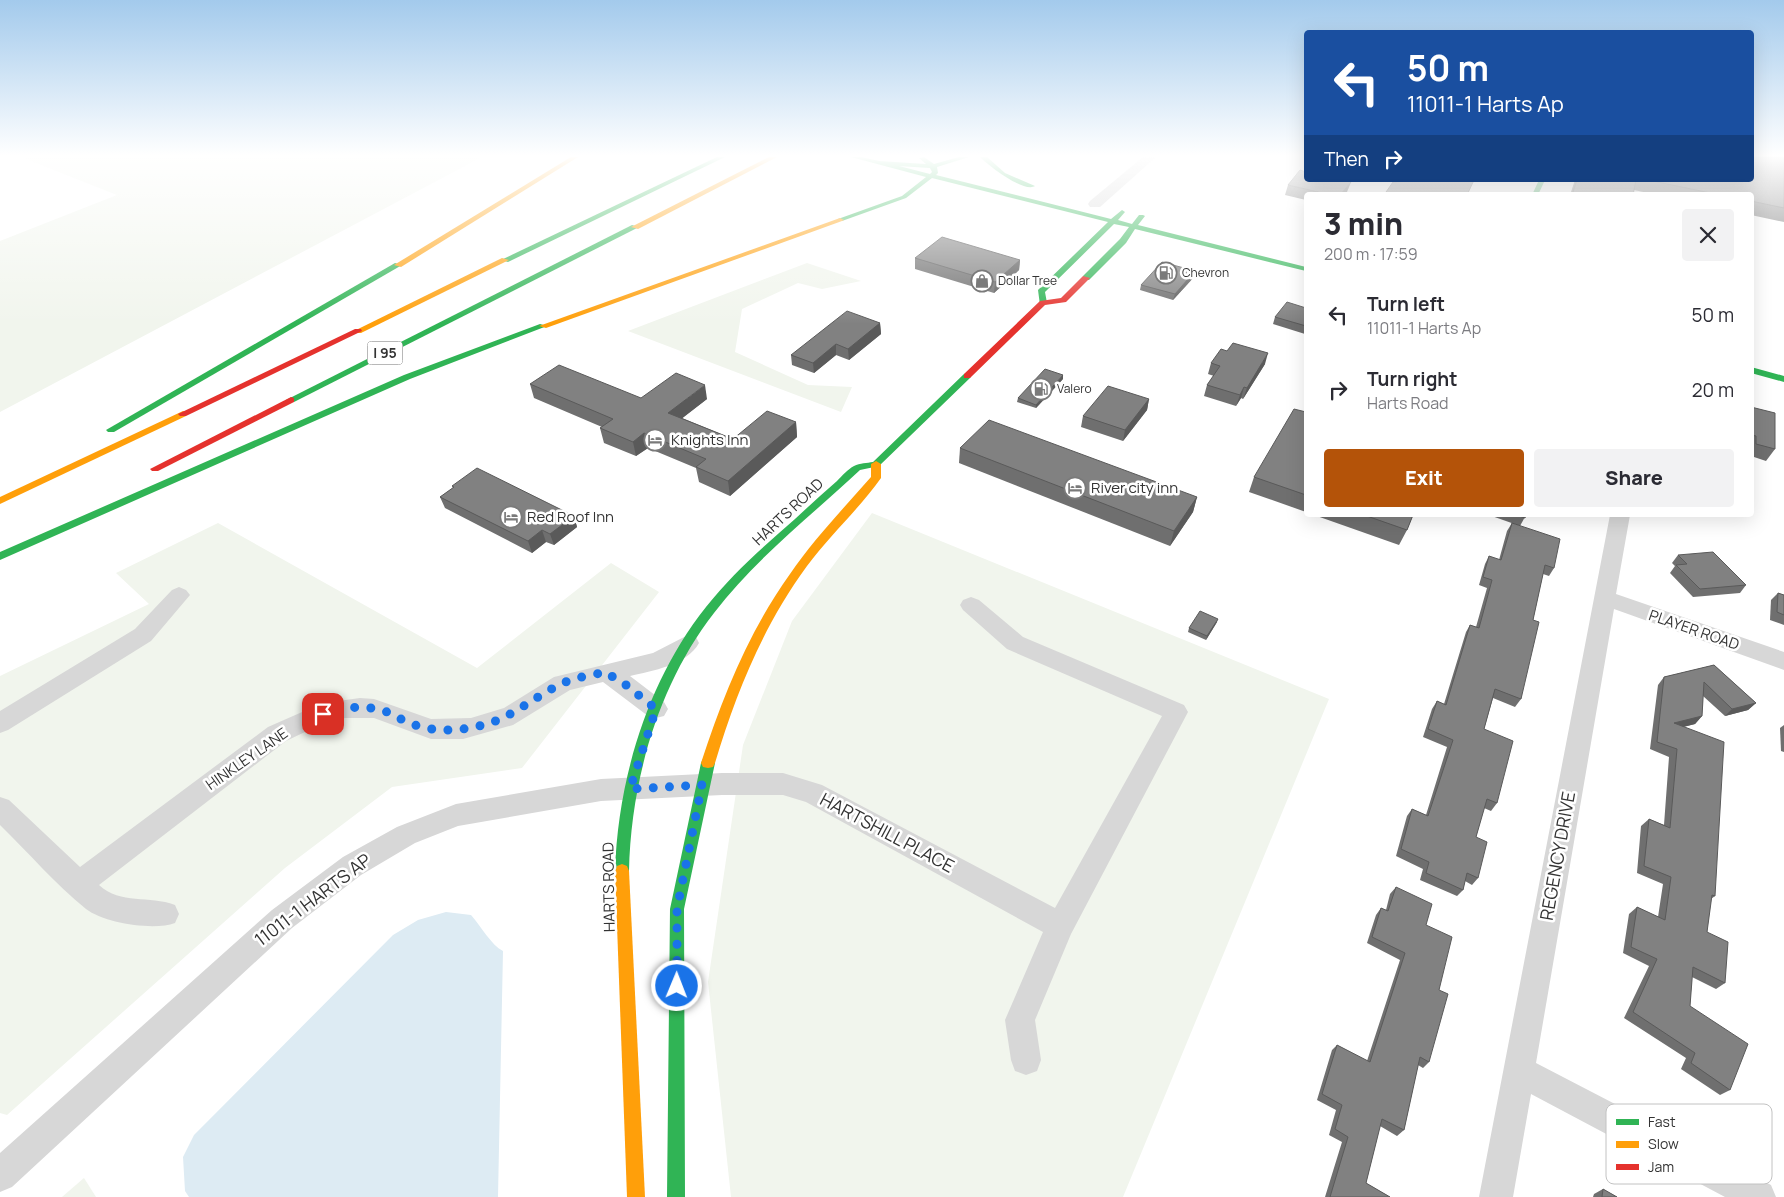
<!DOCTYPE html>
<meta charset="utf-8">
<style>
body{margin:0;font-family:Manrope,sans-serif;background:#f2f2f3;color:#2b2b33;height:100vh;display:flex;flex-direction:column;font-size:19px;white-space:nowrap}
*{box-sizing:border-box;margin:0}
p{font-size:16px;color:#7c7c81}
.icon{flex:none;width:28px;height:28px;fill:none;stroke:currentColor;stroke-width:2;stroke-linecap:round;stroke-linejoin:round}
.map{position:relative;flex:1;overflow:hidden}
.drawer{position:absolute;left:1304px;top:192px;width:450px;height:325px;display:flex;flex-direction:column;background:#fff;border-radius:5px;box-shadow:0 5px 20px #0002}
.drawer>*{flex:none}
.banner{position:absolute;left:1304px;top:30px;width:450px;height:152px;border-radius:5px;box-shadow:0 5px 20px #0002;background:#1a4fa0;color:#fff;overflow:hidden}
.pin{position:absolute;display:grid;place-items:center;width:42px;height:42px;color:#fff;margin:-21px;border-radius:10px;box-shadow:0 2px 8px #0006}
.me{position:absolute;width:55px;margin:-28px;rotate:1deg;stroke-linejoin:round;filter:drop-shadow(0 0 4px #0008)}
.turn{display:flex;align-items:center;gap:18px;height:105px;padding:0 20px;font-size:22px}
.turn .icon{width:65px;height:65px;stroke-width:2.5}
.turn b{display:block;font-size:35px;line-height:42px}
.then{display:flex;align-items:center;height:48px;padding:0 20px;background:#0003;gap:10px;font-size:19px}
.round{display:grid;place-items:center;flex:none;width:52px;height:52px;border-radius:5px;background:#f2f2f3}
.headline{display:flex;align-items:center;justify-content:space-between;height:85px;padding:0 20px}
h1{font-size:30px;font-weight:800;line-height:38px}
.primary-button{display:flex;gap:10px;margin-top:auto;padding:10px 20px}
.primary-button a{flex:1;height:58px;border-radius:5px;background:#b45309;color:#fff;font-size:20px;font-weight:800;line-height:58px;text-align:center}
.primary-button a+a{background:#f2f2f3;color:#2b2b33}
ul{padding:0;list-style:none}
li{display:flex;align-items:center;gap:15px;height:75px;padding:0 20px}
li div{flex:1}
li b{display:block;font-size:19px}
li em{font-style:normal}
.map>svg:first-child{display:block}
.green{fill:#f1f5ed}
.water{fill:#ddebf3}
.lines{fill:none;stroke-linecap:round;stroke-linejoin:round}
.street{fill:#d7d7d7;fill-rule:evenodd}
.fast{fill:#30b455;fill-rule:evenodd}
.slow{fill:#ff9f0a;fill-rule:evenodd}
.jam{fill:#e5322d;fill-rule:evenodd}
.wall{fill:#6f6f6f}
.shaded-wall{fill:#5a5a5a}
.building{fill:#818181;stroke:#5a5a5a}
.route{stroke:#1a73e8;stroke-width:9;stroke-dasharray:0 16.2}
.labels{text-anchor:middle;stroke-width:5;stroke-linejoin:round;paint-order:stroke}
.far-poi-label{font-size:12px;fill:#333;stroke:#fff;text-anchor:start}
.shield{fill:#fff;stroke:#707070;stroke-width:1}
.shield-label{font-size:14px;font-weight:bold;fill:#333}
.poi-label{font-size:15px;fill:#333;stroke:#fff;text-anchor:start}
.street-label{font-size:15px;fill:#333;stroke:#fff}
.near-street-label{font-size:18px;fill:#333;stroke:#fff}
.key{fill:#fff;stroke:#c2c2c2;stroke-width:1}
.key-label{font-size:14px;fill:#333}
</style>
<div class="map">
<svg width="1784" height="1197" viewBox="0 0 1784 1197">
<rect width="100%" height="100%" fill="#fff"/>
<g class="green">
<polygon points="21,157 482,157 0,412 0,241 117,195"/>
<polygon points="807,263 861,281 822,289 798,283 742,309 735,352 808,385 852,387 841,412 628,331"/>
<polygon points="872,513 1329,699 1123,1197 731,1197 708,982 743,745 792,621"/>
<polygon points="218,523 477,668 611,563 659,592 522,768 392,787 285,868 7,1115 0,1113 0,676 149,604 116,573"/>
<polygon points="84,1178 96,1197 62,1197"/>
</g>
<path class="water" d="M446,912L471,915C481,926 491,945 503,951L498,1197H189L185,1191L183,1157L194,1135L393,935L418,920Z"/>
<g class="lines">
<g class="street">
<polygon points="1143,157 1156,157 1100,207 1090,207 1088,204 1090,201"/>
<polygon points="1610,515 1630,515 1616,594 1784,652 1784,670 1614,609 1536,1063 1771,1185 1776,1197 1725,1197 1531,1094 1513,1197 1479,1197"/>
<polygon points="179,587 186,590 190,595 151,641 8,730 0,733 0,711 135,629 172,590"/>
<polygon points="971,597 979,600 1023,637 1184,705 1188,712 1071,934 1035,1020 1041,1060 1037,1071 1026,1075 1015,1071 1011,1060 1005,1020 1043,932 806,802 783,795 722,795 601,801 458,826 415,843 361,875 292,928 12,1187 0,1192 0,1153 272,910 343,857 397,827 456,804 601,779 722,773 783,773 822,785 1055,908 1162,716 1007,649 963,610 960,605 963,600"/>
<path d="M688,635L696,637L699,643C687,665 652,671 630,676L664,702L668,709L664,716L656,718L648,716L603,682L570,690L513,725L463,739H431L374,718H345L326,722L286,741L99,885C121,905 149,895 175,905L179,914L175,923C154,931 104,923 86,909C56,885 28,852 0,825V797L9,800L80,867L268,727L309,709L331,702L360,698L374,699L431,719L471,718L504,708L554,677L653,653Z"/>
</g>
<g class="fast">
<polygon points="717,157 725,157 508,262 501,260"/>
<path d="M851,157H861L879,161L926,164L919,158L924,157L934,164L959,157H969L937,167L938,173L936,175L1111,219L1122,210L1125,212L1118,220L1132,224L1139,215H1143L1145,216L1138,225L1306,267V271L1135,229L1126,243L1089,280H1083V276L1120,239L1129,227L1114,224L1045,292L1047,303L1040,305L1038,290L1108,222L932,178L906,198L842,221H838V219L902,196L926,177ZM899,166L930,168L932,172L930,174Z"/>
<path d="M980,157H987L1005,173L1035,186C1024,193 989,166 980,157Z"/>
<polygon points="1539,180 1545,180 1538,195 1532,195"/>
<polygon points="632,225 639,227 294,402 288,402 286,400"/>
<polygon points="395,263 402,265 114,432 108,432 106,430"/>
<polygon points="540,324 547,326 410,379 0,560 0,552 404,375"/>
<polygon points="1751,367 1784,376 1784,382 1751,373"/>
<path d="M967,373L971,376L970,378L879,466L860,470C811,516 755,559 714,613C658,685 631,781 629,871L627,876L622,878L617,876L615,871C618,778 648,680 706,607C732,574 764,546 795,519C809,506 823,493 837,481C842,476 848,469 854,466C860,463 867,463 873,462L964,374Z"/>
<polygon points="708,758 713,759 715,763 684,909 685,1197 667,1197 670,909 701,763 703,759"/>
</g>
<g class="slow">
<polygon points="571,157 578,157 401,267 394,265"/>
<polygon points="769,157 777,157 638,229 631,227"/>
<polygon points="840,218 844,220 842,221 546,328 539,326"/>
<polygon points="502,258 509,260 361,333 355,333 354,331"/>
<polygon points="183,411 186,412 186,416 0,504 0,497"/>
<path d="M876,461L881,464V478C859,509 830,535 807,566C763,626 736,693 715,763L713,767L708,768L703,767L701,763C723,696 749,631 790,574C814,539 843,509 871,477V464Z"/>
<polygon points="622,864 627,866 629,871 645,1197 627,1197 615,871 617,866"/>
</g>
<g class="jam">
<polygon points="1083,276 1090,278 1066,302 1045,305 970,378 964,378 964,374 1040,301 1061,298"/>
<polygon points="355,329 361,329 362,331 186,416 180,416 178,414"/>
<polygon points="291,397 294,398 294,402 158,471 152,471 150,469"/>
</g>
</g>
<g class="wall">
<polygon points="1751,157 1784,157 1784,222 1751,215 1751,195 1657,195 1634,190 1633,195 1570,195 1575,180 1751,180"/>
<polygon points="1288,185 1347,192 1345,195 1306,195 1306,200 1285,195"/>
<polygon points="915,258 1020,260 1019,270 994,293 915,269"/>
<polygon points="1195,271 1194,277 1173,300 1140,290 1141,285"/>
<polygon points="1306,308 1306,332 1305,334 1273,324 1275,317"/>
<polygon points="880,323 881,334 849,360 836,355 814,373 792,365 791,355"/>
<polygon points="1211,363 1265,364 1243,399 1241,398 1236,406 1204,396 1207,385 1214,376 1208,374"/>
<polygon points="1063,379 1036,408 1017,402 1018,398"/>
<polygon points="530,384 641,398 707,399 682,418 733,439 796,422 797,437 730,496 699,482 696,468 648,448 636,456 604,443 600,428 602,427 534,398"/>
<polygon points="1149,399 1147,410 1123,441 1081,427 1083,416"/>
<polygon points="1751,407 1775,449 1766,461 1751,456"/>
<polygon points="1306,412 1306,512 1249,492 1254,477"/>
<polygon points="960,448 1197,497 1193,512 1170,546 959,463"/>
<polygon points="452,486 574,516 577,527 554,545 546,542 532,553 445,508 440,497 453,488"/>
<polygon points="1314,515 1413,515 1407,530 1399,545"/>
<polygon points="1489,515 1526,515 1520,526"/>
<polygon points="1512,523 1554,568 1549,576 1543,574 1533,620 1521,699 1515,707 1493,698 1484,729 1497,803 1491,811 1484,808 1476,837 1478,878 1472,885 1465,881 1463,890 1457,896 1420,880 1423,869 1396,856 1407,816 1412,809 1426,815 1447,747 1423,737 1432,709 1437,701 1444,704 1466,632 1470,625 1476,627 1487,588 1479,585 1485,564 1489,556 1499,560 1507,531"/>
<polygon points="1678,555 1746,585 1740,593 1693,597 1670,573 1675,566 1672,563"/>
<polygon points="1778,593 1784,595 1784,625 1770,620 1771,600"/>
<polygon points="1217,622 1206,640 1188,632 1189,628"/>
<polygon points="1714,665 1756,703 1748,710 1725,716 1703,696 1702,716 1695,724 1683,727 1715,896 1711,899 1707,932 1725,983 1716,989 1692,977 1690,1006 1730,1090 1720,1095 1681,1069 1686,1058 1624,1018 1649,966 1623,953 1629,914 1637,907 1658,917 1663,884 1637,873 1641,826 1649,819 1664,825 1669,757 1650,749 1658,685 1664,677"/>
<polygon points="1784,725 1784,752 1781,751 1780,728"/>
<polygon points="1396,887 1426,925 1439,990 1429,1062 1423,1068 1418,1065 1404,1130 1397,1136 1380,1126 1366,1183 1390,1197 1325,1197 1342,1142 1329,1135 1336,1110 1317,1100 1332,1050 1337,1045 1367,1061 1400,960 1367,943 1376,915 1381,908 1386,910 1390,894"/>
<polygon points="1603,1189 1617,1197 1593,1197 1594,1194"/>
</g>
<g class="shaded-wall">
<polygon points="1351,182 1347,192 1345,195 1340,195"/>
<polygon points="1020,260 1019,270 994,293 995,282"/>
<polygon points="1195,271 1194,277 1173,300 1175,294"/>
<polygon points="880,323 881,334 849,360 848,349"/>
<polygon points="836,344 836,355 814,373 813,363"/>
<polygon points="1268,353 1265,364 1243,399 1247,388"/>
<polygon points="1063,375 1063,379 1036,408 1036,405"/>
<polygon points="705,385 707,399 671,427 668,413"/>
<polygon points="1244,387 1241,398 1236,406 1240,395"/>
<polygon points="1149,399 1147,410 1123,441 1125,430"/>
<polygon points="796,422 797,437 730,496 728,481"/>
<polygon points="644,433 648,448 636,456 633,442"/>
<polygon points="1197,497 1193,512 1170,546 1174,531"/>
<polygon points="574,516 577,527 554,545 550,534"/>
<polygon points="542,530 546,542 532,553 528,541"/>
<polygon points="1218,619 1217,622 1206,640 1207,636"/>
<polygon points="1756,703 1748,710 1725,716 1732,709"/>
<polygon points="1702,716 1695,724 1667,731 1674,723"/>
</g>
<g class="building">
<polygon points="1751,157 1784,157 1784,208 1751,201 1751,195 1720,195 1648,180 1751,180"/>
<polygon points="1300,170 1306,172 1306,180 1342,180 1351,182 1340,195 1331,195 1288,185"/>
<polygon points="1412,180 1474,180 1467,195 1384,195 1393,182"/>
<polygon points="1577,180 1636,180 1633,195 1572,195"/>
<polygon points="942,237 1020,260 995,282 915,258"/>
<polygon points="1162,262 1195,271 1175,294 1141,285"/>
<polygon points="1287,302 1306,308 1306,326 1275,317"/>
<polygon points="847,311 880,323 848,349 836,344 813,363 791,355"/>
<polygon points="1233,343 1268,353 1247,388 1244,387 1240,395 1207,385 1220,366 1211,363 1221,349 1227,351"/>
<polygon points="559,365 641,398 676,373 705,385 668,413 733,439 767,411 796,422 728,481 696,467 706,459 644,433 633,442 600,428 613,419 530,384"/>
<polygon points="1045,369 1063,375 1036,405 1018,398"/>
<polygon points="1108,386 1149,399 1125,430 1083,416"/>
<polygon points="1751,407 1775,413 1775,449 1756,444 1756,436 1751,435"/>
<polygon points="1294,409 1306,412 1306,495 1254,477"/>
<polygon points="989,420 1197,497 1174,531 960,448"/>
<polygon points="477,468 574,516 550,534 542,530 528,541 440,497 454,487 452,486"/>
<polygon points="1364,515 1413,515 1407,530"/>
<polygon points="1516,515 1526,515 1525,518"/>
<polygon points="1512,523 1560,539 1554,568 1545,565 1533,620 1539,622 1521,699 1495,689 1484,729 1513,741 1497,803 1487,799 1476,837 1487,842 1478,878 1467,873 1463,890 1426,873 1429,862 1401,849 1412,809 1428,816 1453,740 1428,729 1437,701 1446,705 1470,625 1479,628 1492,580 1483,577 1489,556 1501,560"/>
<polygon points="1713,552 1746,585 1700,589 1676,565 1687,564 1678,555"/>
<polygon points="1778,593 1784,595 1784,615 1777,612"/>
<polygon points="1200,611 1218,619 1207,636 1189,628"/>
<polygon points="1714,665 1756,703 1732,709 1704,682 1702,716 1674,723 1724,742 1715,896 1712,895 1707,932 1728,942 1725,983 1693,967 1690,1006 1748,1044 1730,1090 1691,1063 1695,1053 1633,1012 1657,959 1631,947 1637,907 1665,920 1671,877 1644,866 1649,819 1670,828 1677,749 1657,742 1664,677"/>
<polygon points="1396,887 1432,904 1426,925 1452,937 1439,990 1448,994 1429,1062 1420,1057 1404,1130 1382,1119 1366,1183 1390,1197 1330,1197 1348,1137 1335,1129 1342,1105 1322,1094 1337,1045 1370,1062 1405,953 1372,937 1381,908 1388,911"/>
<polygon points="1603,1189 1617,1197 1602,1197"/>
</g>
<linearGradient id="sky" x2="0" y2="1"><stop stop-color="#a3caec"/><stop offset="0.48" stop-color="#fff"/><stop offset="1" stop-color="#fff" stop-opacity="0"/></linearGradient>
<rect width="1784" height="324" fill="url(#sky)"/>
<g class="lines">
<path class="route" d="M323,714C345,707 365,704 387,712C396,716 405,722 415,725C435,732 459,731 479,726C513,719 536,694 568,681C579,677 593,675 605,672L626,685L656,709L630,789L702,785L677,909V986"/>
</g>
<defs>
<g id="fuel-ring" transform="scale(1.125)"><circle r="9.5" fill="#fff" stroke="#7a7a7a" stroke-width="1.5"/><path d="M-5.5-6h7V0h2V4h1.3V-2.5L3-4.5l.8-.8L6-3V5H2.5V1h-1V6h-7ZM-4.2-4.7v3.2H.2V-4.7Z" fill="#7a7a7a"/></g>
<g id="shop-ring" transform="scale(1.125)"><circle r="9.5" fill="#fff" stroke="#7a7a7a" stroke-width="1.5"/><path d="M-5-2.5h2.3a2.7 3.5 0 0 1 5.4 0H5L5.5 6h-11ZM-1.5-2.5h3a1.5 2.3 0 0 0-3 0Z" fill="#7a7a7a"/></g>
<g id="hotel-ring" transform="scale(1.125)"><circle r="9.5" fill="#fff" stroke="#7a7a7a" stroke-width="1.5"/><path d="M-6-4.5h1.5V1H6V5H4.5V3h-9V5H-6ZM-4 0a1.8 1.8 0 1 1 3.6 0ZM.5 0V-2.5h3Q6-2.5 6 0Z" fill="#7a7a7a"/></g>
</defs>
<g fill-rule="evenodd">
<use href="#fuel-ring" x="1166" y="273"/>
<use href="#shop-ring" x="982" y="281"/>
<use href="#fuel-ring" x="1041" y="389"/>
<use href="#hotel-ring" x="655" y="440"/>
<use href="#hotel-ring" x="1075" y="488"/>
<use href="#hotel-ring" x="511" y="517"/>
</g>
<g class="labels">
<g class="far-poi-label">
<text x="1182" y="277">Chevron</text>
<text x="998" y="285">Dollar Tree</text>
<text x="1057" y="393">Valero</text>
</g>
<rect class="shield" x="367.5" y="341.5" width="35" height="23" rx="4"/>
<g class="shield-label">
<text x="385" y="358">I 95</text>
</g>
<g class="poi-label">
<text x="671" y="445">Knights Inn</text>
<text x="1091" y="493">River city inn</text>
<text x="527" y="522">Red Roof Inn</text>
</g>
<g class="street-label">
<text transform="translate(788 512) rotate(-43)" y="5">HARTS ROAD</text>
<text transform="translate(1694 630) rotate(19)" y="5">PLAYER ROAD</text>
<text transform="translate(247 759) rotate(-35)" y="5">HINKLEY LANE</text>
<text transform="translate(609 887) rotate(-91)" y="5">HARTS ROAD</text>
</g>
<g class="near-street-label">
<text transform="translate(887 833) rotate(28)" y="6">HARTSHILL PLACE</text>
<text transform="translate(1558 856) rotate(-80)" y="6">REGENCY DRIVE</text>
<text transform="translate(313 900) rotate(-37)" y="6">11011-1 HARTS AP</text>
</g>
</g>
<rect x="1606" y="1104" width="166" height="80" rx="8" class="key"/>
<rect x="1616" y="1119" width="23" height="6" fill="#30b455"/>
<rect x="1616" y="1141" width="23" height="7" fill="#ff9f0a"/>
<rect x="1616" y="1164" width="23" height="6" fill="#e5322d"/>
<g class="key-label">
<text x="1648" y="1127">Fast</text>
<text x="1648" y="1149">Slow</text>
<text x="1648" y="1172">Jam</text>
</g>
</svg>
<div class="pin" style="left:323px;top:714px;background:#d93025"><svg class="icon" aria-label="arrive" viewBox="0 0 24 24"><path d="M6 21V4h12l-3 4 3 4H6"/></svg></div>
<svg class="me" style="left:677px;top:986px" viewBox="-20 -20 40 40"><circle r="17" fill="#1a73e8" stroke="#fff" stroke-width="3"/><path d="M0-11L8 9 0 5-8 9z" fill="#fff"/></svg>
<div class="banner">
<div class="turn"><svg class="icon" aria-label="left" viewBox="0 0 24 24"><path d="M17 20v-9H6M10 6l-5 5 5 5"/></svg><div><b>50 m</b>11011-1 Harts Ap</div></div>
<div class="then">Then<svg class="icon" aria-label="right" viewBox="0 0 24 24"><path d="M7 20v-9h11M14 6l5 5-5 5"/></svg></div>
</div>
<section class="drawer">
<div class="headline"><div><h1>3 min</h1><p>200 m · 17:59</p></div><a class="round"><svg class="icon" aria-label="close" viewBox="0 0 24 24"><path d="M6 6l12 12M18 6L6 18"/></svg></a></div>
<ul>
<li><svg class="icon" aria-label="left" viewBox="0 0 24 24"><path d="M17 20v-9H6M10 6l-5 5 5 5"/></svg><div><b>Turn left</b><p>11011-1 Harts Ap</p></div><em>50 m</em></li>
<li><svg class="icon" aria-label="right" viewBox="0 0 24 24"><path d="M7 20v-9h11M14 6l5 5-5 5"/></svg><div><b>Turn right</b><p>Harts Road</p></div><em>20 m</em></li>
</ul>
<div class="primary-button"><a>Exit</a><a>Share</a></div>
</section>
</div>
